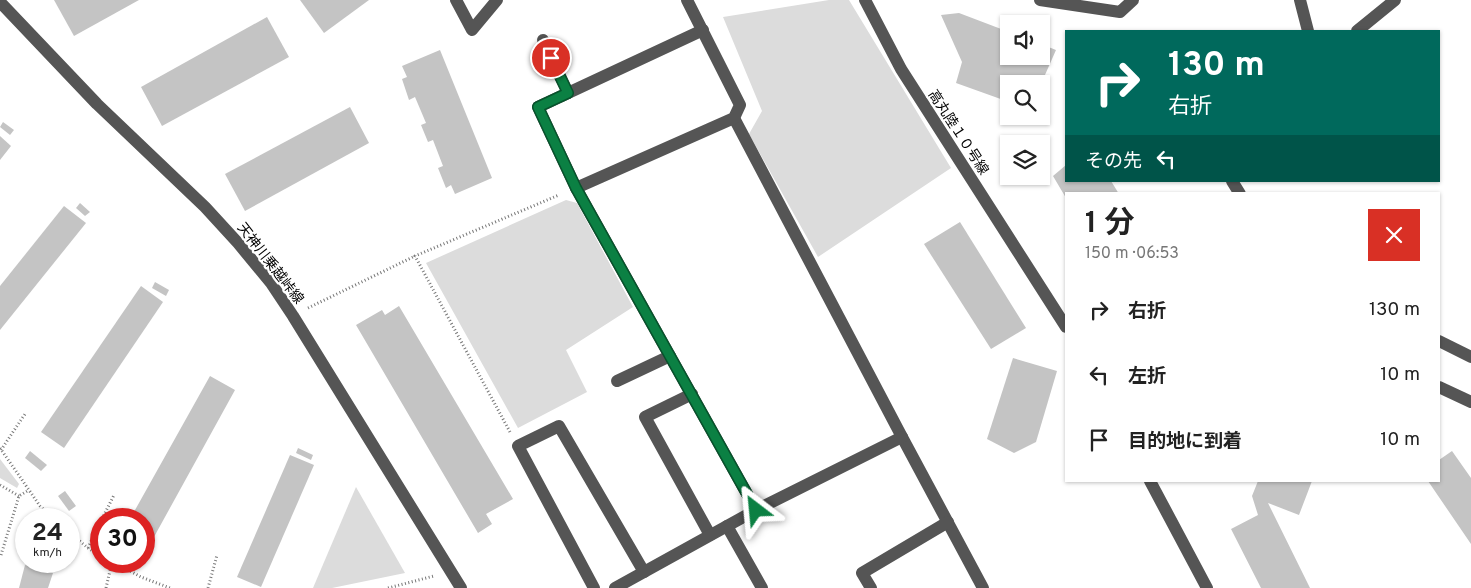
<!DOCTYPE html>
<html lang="ja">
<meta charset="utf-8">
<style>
body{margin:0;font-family:Overpass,"Noto Sans JP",sans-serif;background:#f2f2f2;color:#222;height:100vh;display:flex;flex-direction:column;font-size:19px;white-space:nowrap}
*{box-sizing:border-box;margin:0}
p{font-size:16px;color:#767676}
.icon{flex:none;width:28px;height:28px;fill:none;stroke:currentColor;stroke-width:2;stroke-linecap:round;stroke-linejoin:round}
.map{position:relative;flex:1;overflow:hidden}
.drawer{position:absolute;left:1065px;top:192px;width:375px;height:290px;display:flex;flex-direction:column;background:#fff;border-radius:0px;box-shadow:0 1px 4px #0004}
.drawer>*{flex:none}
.guide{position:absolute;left:1065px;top:30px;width:375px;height:152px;border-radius:0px;box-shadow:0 1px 4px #0004;background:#00695c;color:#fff;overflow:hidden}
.tools{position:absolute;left:1000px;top:15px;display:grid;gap:10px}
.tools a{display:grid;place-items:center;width:50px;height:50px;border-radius:0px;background:#fff;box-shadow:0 1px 4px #0004;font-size:25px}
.speed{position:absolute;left:15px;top:508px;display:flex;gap:10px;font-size:25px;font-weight:700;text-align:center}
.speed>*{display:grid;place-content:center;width:65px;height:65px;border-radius:50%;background:#fff;box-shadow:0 1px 4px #0004;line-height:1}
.speed small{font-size:12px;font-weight:400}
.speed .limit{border:8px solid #d22;background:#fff;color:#111}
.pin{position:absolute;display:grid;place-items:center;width:42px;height:42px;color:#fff;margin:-21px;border:2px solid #fff;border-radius:50%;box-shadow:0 1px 5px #0007}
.me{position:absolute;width:55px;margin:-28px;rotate:331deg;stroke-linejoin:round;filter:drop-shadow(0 0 4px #0008)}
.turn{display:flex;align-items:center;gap:18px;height:105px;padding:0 20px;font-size:22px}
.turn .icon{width:65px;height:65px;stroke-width:2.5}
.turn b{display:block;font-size:35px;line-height:42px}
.then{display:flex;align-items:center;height:48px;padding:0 20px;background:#0003;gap:10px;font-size:19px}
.round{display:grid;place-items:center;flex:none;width:52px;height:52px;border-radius:0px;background:#f2f2f2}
.head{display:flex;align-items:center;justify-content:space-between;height:85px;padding:0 20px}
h1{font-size:30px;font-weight:700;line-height:38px}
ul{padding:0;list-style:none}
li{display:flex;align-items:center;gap:15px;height:65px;padding:0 20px}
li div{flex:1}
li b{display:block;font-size:19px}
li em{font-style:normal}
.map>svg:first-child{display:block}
.green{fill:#dcdcdc}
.building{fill:#c4c4c4}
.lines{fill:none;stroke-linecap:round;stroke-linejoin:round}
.path{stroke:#777;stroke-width:3;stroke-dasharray:1 2.5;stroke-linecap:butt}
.minor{stroke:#555;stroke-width:12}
.route-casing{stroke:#07532c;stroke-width:12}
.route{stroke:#0b8043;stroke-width:9}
.labels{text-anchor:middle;stroke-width:4.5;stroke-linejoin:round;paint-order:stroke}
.street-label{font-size:14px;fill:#000;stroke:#fff}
</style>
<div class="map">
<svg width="1471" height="588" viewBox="0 0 1471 588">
<rect width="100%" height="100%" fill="#fff"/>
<g class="green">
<polygon points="829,0 849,0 951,168 818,257 749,134 762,111 723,17"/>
<polygon points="566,200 577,203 633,307 566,350 587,392 518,428 426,263"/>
<polygon points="0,459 19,484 17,488 0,478"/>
<polygon points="356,487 405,573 332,588 313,588"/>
</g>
<g class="building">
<polygon points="54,0 139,0 74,36"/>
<polygon points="300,0 369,0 324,33"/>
<polygon points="959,13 1009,32 1009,56 1041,56 1041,44 1056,50 1041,84 1009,84 1009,102 956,83 962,62 941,15"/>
<polygon points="267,17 289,57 162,126 141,87"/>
<polygon points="440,50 492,178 455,194 451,185 446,188 438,168 443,166 433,140 428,142 421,125 426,123 415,97 409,100 402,79 407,77 402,66"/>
<polygon points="350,107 369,143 245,211 225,174"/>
<polygon points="3,122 14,130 10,135 0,127"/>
<polygon points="0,136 11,146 0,160"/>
<polygon points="1066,165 1066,181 1111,181 1119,194 1066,194 1066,198 1053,176"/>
<polygon points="80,203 90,212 85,216 76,208"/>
<polygon points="64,206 86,223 0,330 0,286"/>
<polygon points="960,222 1026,328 991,349 924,244"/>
<polygon points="155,282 169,290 166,296 152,288"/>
<polygon points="141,286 163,302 64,448 41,432"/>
<polygon points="399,306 513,499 486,514 492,524 478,533 356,325 382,310 385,315"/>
<polygon points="1013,358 1057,371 1036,442 1014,453 987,439"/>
<polygon points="210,376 235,390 149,546 144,543 144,519 130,519"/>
<polygon points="298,448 313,455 311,460 296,453"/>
<polygon points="30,451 47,465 41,471 25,458"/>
<polygon points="1452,451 1471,478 1471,544 1428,481 1439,481 1439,460"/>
<polygon points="290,455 314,465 261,587 237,577"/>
<polygon points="1258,481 1312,481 1299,515 1268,503 1310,588 1261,588 1231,529 1258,515 1252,496"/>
<polygon points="65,491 76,506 69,511 58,496"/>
<polygon points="25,565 53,573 48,588 19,588"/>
</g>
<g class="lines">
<g class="path">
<polyline points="308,308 415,256"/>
<polyline points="510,432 415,256 559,195"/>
<polyline points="0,448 40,506 54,519"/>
<polyline points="1,450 25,414"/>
<polyline points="0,485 19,496"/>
<polyline points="102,519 114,495"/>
<polyline points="69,532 88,548 101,556"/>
<polyline points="88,548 101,520"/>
<polyline points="1,555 19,496 29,490"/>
<polyline points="112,561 141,577 170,588"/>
<polyline points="106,588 112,562"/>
<polyline points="208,588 217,555"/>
<polyline points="388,588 434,576"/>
</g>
<g class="minor">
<polyline points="456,0 472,30 497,0"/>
<polyline points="865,0 901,69 1066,327"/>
<polyline points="1040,0 1120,12 1133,0"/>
<polyline points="1300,0 1308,31"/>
<polyline points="0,2 97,104 205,207 238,243 271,283 293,316 461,588"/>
<polyline points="703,30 538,107 576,188 756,510"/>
<polyline points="1357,31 1395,0"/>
<polyline points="543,40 568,93"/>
<polyline points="734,118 902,437 983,588"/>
<polyline points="1232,181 1240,194"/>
<polyline points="576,188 734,118 740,105 687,0"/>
<polyline points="1439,341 1471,357"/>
<polyline points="617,381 670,356"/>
<polyline points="1439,387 1471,402"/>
<polyline points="692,394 645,417 710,535"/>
<polyline points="1150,481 1207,588"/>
<polyline points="727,526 762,588"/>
<polyline points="594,588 518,446 559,426 644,572"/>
<polyline points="615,588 756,510 902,437"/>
<polyline points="871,588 862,573 948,522"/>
</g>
</g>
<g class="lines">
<g class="route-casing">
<polyline id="route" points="551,58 568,93 538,107 576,188 756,510"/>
</g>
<use href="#route" class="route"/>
</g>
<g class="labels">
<g class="street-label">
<text transform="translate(959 132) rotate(57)" y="5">高丸陸１０号線</text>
<text transform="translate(271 263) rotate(52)" y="5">天神川乗越峠線</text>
</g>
</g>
</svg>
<div class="tools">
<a><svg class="icon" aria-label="sound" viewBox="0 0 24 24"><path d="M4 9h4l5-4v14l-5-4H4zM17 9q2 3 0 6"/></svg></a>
<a><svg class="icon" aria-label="search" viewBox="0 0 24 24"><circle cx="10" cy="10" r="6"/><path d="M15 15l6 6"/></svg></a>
<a><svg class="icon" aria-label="layers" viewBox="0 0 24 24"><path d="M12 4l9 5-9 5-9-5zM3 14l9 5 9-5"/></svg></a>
</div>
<div class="speed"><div>24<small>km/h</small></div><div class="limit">30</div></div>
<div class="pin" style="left:551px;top:58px;background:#d93025"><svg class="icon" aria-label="arrive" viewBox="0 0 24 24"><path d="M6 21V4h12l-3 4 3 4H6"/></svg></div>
<svg class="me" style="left:756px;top:510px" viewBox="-20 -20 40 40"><path d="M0-17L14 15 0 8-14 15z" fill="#0b8043" stroke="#fff" stroke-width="4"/></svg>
<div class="guide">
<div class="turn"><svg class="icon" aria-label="right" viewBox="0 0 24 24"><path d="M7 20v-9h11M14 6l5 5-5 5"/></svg><div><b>130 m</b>右折</div></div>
<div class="then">その先<svg class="icon" aria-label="left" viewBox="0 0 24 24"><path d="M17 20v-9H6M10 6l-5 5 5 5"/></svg></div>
</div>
<section class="drawer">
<div class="head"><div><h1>1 分</h1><p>150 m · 06:53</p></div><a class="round" style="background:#d93025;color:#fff"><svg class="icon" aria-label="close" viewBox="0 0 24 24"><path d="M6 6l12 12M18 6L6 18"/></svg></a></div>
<ul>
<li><svg class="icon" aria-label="right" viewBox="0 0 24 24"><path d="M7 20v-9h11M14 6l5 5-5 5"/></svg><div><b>右折</b></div><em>130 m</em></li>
<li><svg class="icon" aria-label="left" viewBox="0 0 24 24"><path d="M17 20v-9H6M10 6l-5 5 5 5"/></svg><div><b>左折</b></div><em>10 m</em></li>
<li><svg class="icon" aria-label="arrive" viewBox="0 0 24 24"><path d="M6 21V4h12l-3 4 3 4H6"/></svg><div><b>目的地に到着</b></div><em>10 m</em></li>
</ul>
</section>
</div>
